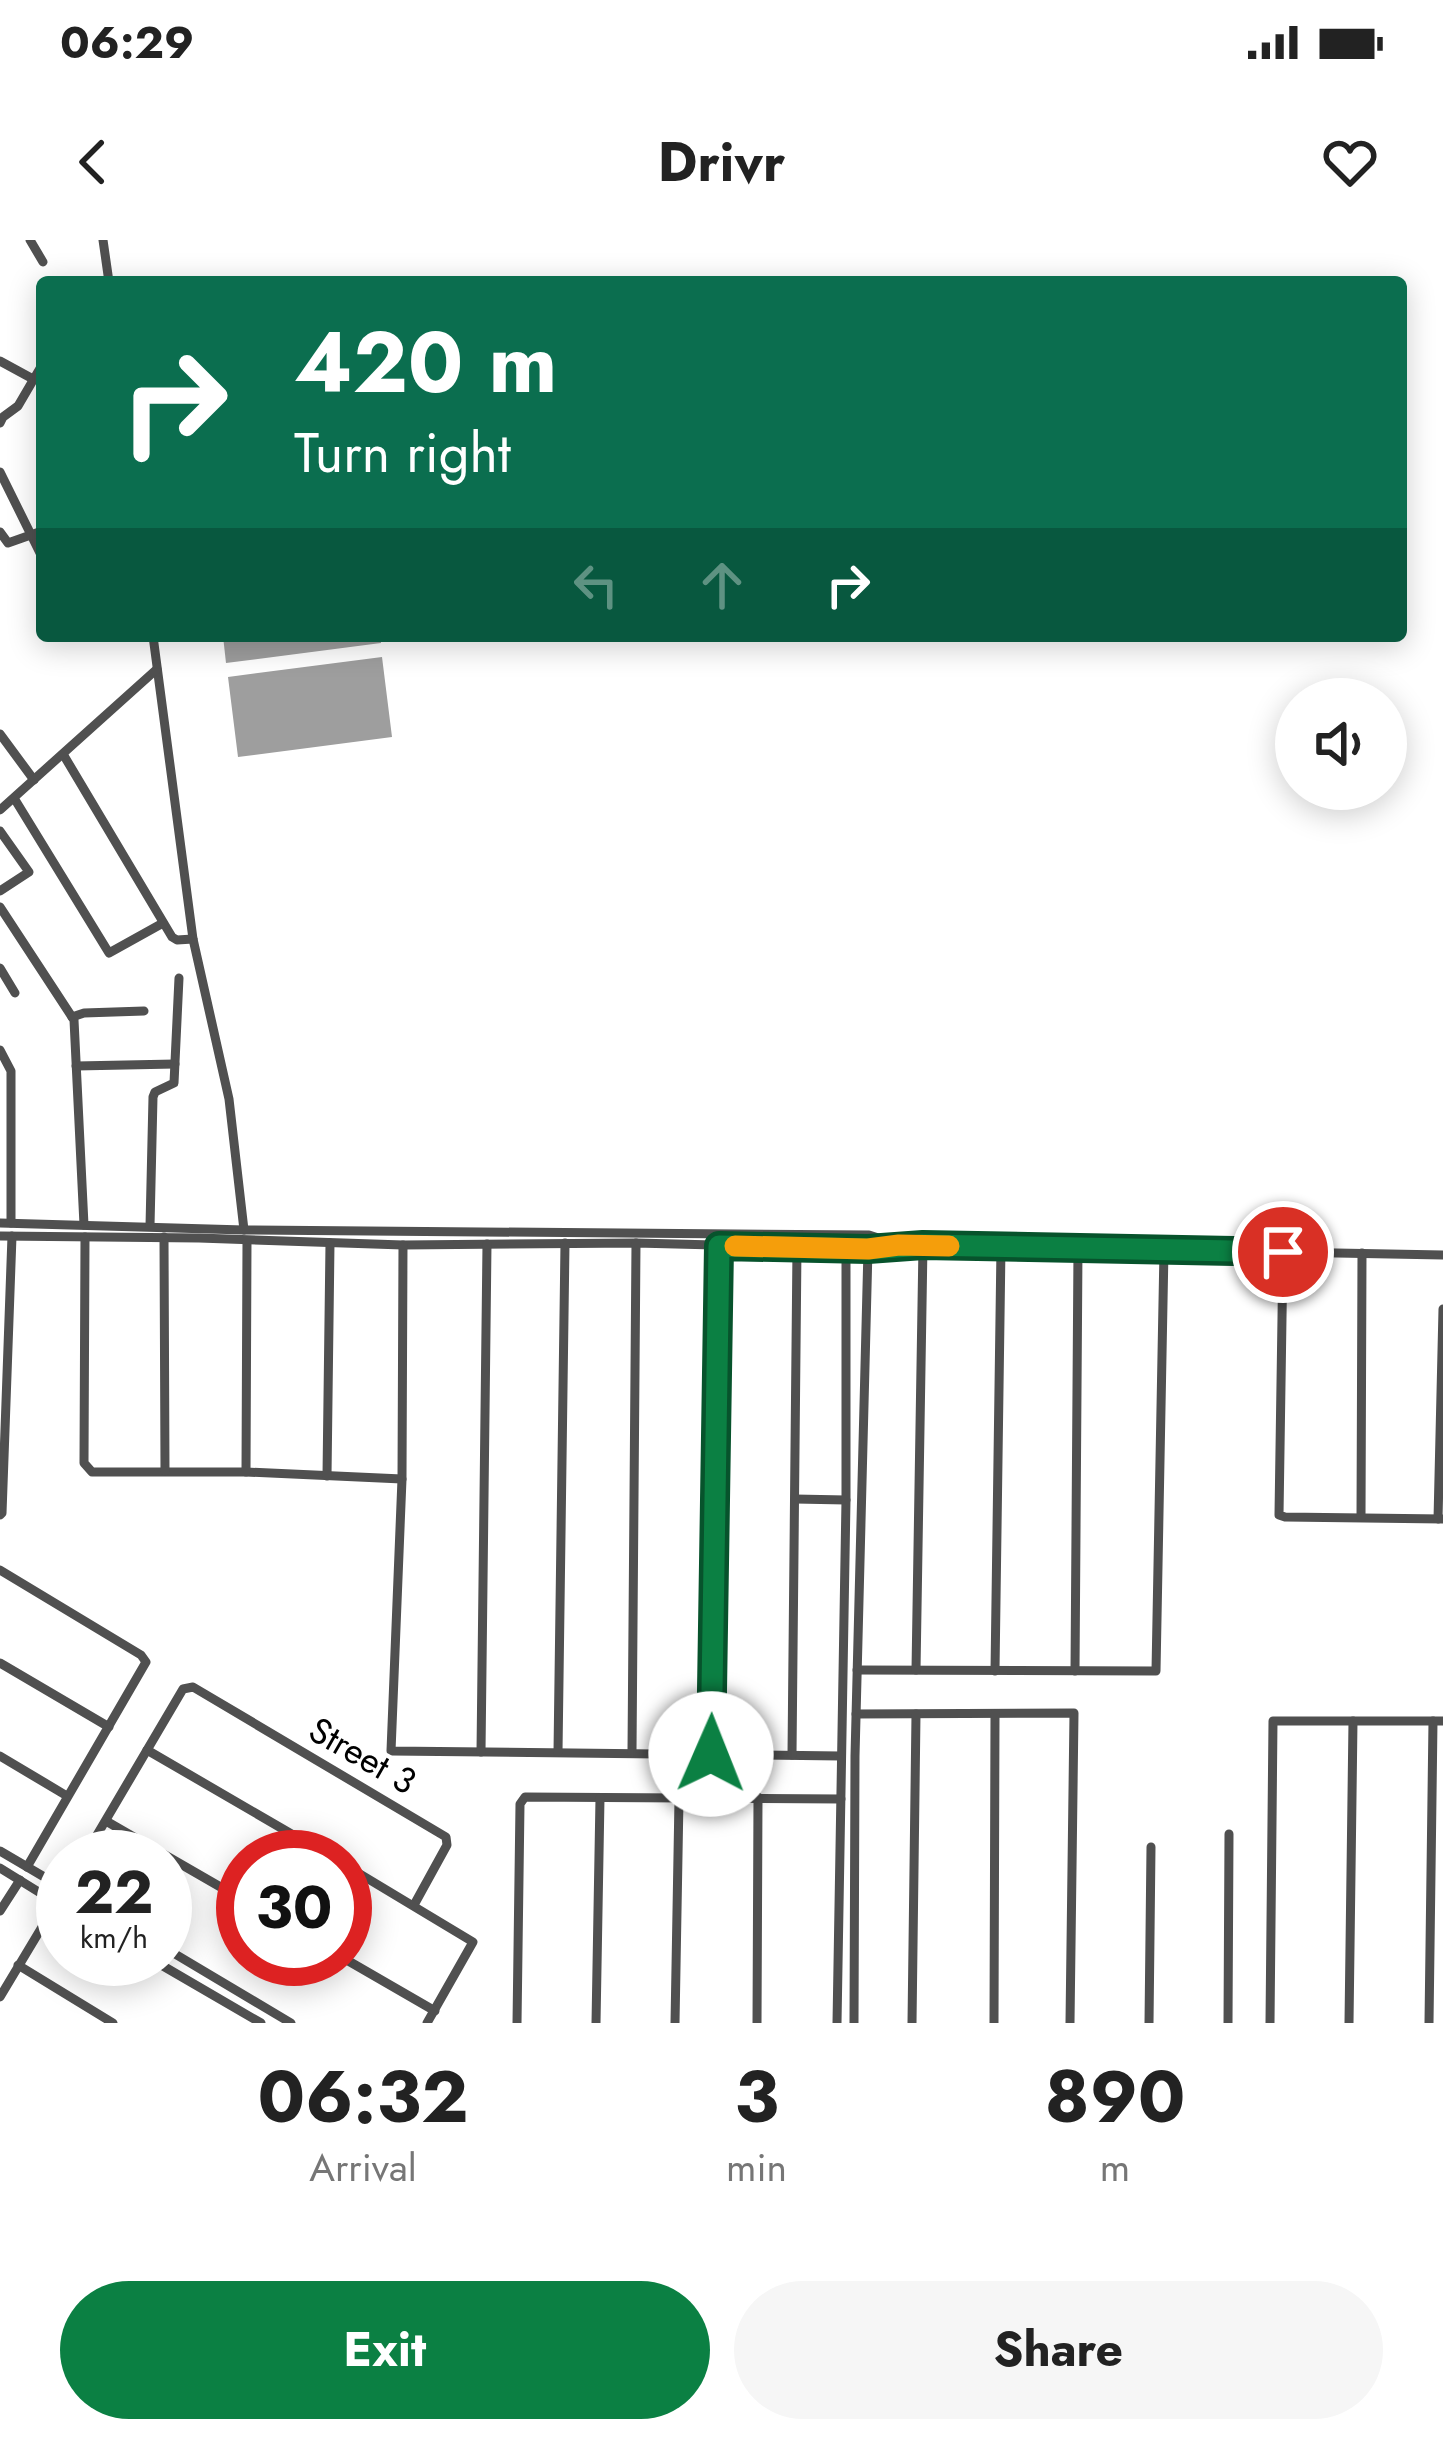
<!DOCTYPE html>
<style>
body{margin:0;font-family:Jost,sans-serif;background:#f6f6f6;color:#222;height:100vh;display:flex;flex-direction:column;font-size:45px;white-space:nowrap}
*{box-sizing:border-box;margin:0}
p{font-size:39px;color:#767676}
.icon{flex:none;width:66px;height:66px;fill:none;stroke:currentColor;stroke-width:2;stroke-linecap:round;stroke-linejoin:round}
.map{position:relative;height:1783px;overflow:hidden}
.drawer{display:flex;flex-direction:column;background:#fff;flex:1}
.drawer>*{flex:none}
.banner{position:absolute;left:36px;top:36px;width:1371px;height:366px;border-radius:12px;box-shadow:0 6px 30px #0003;background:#0b6e4f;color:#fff;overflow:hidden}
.tools{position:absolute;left:1275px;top:438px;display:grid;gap:24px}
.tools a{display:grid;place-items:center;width:132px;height:132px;border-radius:50%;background:#fff;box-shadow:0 6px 30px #0003;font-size:60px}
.speed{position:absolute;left:36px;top:1590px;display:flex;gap:24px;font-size:60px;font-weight:700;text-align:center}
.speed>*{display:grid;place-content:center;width:156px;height:156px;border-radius:50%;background:#fff;box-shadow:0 6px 30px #0003;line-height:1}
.speed small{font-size:30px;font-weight:400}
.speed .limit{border:18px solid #d22;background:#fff;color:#111}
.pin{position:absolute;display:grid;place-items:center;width:102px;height:102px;color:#fff;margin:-51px;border:6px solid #fff;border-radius:50%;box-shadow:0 3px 12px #0007}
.me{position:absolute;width:132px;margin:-66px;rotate:1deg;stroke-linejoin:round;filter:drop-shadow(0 0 9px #0008)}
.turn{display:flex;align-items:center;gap:42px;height:252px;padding:0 60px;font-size:54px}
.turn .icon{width:156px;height:156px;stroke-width:2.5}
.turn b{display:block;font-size:84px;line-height:102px}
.lanes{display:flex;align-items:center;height:114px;padding:0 60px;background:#0003;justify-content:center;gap:60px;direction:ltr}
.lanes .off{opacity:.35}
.eta{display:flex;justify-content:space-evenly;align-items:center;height:204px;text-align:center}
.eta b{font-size:72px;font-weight:700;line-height:84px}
.cta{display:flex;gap:24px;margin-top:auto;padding:24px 60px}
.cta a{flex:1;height:138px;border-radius:72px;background:#0b8043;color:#fff;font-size:48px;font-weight:700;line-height:138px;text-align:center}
.cta a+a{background:#f6f6f6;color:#222}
.status{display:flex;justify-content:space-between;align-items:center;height:84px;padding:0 60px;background:#fff;direction:ltr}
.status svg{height:33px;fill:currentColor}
header{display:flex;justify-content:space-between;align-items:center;height:156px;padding:0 60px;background:#fff;font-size:54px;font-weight:700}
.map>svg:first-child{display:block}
.water{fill:#9e9e9e}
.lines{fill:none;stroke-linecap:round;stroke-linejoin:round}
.minor{stroke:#505050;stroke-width:9}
.route-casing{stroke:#07532c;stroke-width:30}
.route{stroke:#0b8043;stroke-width:21}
.slow{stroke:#f59e0b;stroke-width:21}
.labels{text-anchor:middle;stroke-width:9;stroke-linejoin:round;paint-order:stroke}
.street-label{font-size:36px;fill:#000;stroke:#fff}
</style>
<div class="status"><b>06:29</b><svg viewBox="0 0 49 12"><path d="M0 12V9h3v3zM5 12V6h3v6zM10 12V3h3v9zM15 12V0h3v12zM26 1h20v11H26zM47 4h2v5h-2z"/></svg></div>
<header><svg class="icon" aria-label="back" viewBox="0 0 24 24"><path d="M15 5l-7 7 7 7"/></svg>Drivr<svg class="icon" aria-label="heart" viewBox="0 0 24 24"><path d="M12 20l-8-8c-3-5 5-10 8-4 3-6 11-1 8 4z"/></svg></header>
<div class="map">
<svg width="1443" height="1783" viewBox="0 0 1443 1783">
<rect width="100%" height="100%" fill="#fff"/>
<g class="water">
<polygon points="223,396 380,396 381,403 226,423"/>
<polygon points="382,417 392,497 238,517 228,437"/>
</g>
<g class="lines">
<g class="minor">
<polyline points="30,0 43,22"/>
<polyline points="103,0 109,42"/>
<polyline points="0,121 33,139"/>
<polyline points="0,183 3,177 18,166 42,125"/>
<polyline points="0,232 42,317"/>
<polyline points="0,292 8,303 42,291"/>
<polyline points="153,396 193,699 229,859 244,990"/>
<polyline points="0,494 34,540"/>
<polyline points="63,514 172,697 177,700 193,699"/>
<polyline points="14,558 109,713 163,683"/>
<polyline points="0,570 157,429"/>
<polyline points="0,591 29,632 0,651"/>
<polyline points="0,667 74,780 84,985"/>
<polyline points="0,728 15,753"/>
<polyline points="72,777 84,773 144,771"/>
<polyline points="0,810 11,831 11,983"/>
<polyline points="76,826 175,824"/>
<polyline points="0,983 244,990 869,995 894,1003"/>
<polyline points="150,986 153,857 155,852 174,843 179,738"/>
<polyline points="0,996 199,998 403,1005 636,1003 868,1009 923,1005 1443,1015"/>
<polyline points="85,997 84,1223 92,1232 246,1232 402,1239"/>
<polyline points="164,997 165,1231"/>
<polyline points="403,1005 402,1239 391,1511 841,1516"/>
<polyline points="1283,1012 1279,1275 1285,1277 1443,1279"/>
<polyline points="246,1232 247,1001"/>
<polyline points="327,1236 330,1003"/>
<polyline points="795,1259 846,1260"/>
<polyline points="0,1275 2,1273 12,996"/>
<polyline points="1361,1277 1362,1013"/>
<polyline points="1438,1279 1443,1069"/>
<polyline points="0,1330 141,1415 146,1422 27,1627"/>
<polyline points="0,1423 109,1487"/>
<polyline points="857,1430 1156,1431 1164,1010"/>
<polyline points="916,1430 923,1005"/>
<polyline points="995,1431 1001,1007"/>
<polyline points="1075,1431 1078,1009"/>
<polyline points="856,1474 1074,1473 1070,1783"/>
<polyline points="147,1510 331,1617"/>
<polyline points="481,1512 487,1004"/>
<polyline points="558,1512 565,1003"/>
<polyline points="632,1512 636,1003"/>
<polyline points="711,1514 719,1006"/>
<polyline points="792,1515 797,1007"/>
<polyline points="0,1516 67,1556"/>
<polyline points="106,1581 243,1660"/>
<polyline points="0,1611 63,1648"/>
<polyline points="84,1617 183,1449 193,1447 446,1597 447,1605 414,1665"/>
<polyline points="345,1625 473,1702 427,1783"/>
<polyline points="0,1628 63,1667"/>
<polyline points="0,1671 20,1640"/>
<polyline points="165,1708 291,1783"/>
<polyline points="151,1719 261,1783"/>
<polyline points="345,1719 435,1771"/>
<polyline points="18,1725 113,1783"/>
<polyline points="0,1757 63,1652"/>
<polyline points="517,1783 520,1564 525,1557 841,1559"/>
<polyline points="596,1783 600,1558"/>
<polyline points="675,1783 679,1559"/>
<polyline points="757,1783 758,1557"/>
<polyline points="837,1783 846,1260 846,1002"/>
<polyline points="854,1783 855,1516 868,1009"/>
<polyline points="912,1783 916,1474"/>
<polyline points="994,1783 995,1474"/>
<polyline points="1149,1783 1151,1607"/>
<polyline points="1228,1783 1229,1594"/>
<polyline points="1270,1783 1273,1481 1443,1481"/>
<polyline points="1349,1783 1353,1481"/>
<polyline points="1429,1783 1433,1481"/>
</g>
</g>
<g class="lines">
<g class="route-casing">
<polyline id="route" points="711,1514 719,1006 868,1009 923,1005 1283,1012"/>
</g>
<use href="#route" class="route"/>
<polyline class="slow" points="735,1006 868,1009 899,1005 949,1006"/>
</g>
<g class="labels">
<g class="street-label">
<text transform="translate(363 1515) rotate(30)" y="13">Street 3</text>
</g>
</g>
</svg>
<div class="tools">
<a><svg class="icon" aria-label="sound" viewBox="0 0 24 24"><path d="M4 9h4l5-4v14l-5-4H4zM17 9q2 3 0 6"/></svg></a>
</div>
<div class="speed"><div>22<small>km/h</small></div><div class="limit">30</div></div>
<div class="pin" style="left:1283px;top:1012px;background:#d93025"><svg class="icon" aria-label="arrive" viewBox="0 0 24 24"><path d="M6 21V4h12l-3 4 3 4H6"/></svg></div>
<svg class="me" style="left:711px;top:1514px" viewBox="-20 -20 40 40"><circle r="19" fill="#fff"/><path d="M0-13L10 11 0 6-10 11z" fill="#0b8043"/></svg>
<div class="banner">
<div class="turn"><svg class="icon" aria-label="right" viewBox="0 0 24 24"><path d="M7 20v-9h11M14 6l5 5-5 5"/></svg><div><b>420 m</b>Turn right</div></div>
<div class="lanes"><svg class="icon off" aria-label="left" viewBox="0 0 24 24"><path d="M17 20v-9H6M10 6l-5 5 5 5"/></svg><svg class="icon off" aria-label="ahead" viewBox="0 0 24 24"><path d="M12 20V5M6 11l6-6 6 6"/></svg><svg class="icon" aria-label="right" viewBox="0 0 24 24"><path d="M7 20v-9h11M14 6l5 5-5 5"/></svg></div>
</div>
</div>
<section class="drawer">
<div class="eta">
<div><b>06:32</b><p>Arrival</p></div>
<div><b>3</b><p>min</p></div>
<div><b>890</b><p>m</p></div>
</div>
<div class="cta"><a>Exit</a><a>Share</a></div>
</section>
